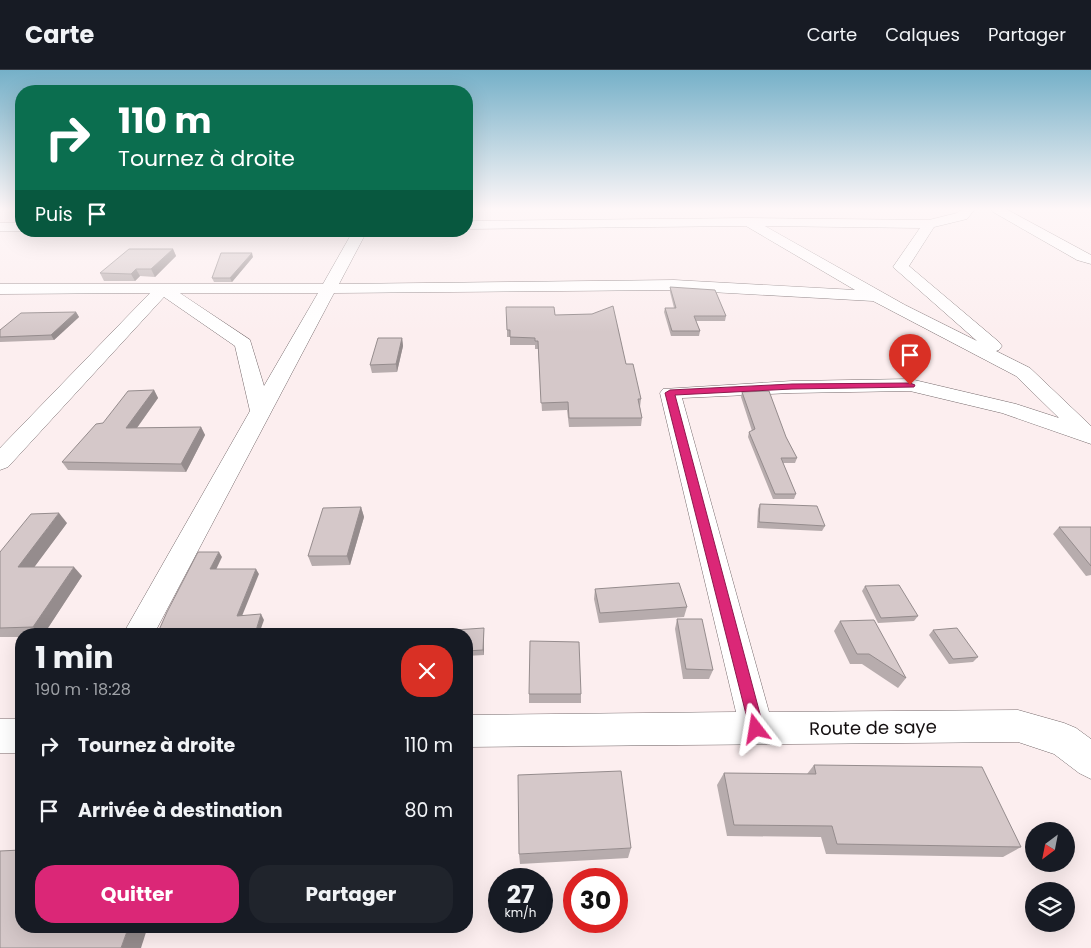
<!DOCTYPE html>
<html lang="fr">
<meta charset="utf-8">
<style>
body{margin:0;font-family:Poppins,sans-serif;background:#20242c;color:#f1f3f6;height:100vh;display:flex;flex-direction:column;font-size:19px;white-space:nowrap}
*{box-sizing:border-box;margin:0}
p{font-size:16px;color:#9ea1a6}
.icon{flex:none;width:28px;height:28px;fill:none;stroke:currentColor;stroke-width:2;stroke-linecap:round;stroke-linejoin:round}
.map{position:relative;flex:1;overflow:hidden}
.details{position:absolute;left:15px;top:558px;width:458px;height:305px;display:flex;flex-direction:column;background:#171b24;border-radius:20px;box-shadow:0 5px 20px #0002}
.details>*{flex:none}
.banner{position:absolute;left:15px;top:15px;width:458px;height:152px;border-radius:20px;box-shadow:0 5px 20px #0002;background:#0b6e4f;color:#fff;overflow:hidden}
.needle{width:32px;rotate:212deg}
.buttons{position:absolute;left:1025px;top:752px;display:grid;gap:10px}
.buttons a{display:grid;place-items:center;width:50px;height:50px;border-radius:50%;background:#171b24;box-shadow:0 5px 20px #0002;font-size:25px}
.speed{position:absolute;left:488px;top:798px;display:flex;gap:10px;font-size:25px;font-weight:700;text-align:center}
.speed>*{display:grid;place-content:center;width:65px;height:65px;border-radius:50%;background:#171b24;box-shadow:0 5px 20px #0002;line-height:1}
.speed small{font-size:12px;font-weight:400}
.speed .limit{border:8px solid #d22;background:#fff;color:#111}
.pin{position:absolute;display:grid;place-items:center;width:42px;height:42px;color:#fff;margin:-51px -21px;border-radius:50% 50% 50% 0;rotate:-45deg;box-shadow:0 0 5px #0007}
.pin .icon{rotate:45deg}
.me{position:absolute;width:55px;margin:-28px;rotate:346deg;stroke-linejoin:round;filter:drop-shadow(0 0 4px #0008)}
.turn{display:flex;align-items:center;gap:18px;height:105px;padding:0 20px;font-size:22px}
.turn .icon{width:65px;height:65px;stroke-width:2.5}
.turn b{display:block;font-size:35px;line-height:42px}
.then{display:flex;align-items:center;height:48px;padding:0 20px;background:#0003;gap:10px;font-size:19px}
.round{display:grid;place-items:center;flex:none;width:52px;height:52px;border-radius:20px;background:#20242c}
.head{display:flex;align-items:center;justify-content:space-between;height:85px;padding:0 20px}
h1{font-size:30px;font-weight:700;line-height:38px}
.action{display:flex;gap:10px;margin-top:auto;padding:10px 20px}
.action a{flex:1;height:58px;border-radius:20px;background:#db2777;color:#fff;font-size:20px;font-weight:700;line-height:58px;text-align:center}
.action a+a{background:#20242c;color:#f1f3f6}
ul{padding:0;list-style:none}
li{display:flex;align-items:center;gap:15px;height:65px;padding:0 20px}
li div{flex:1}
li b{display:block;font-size:19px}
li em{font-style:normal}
header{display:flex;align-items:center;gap:30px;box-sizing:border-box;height:70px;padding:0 25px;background:#171b24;border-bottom:1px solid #363941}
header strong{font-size:24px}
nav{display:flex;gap:28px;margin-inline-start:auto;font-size:18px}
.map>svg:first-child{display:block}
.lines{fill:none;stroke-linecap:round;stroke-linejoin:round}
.minor-casing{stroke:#776b6d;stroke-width:1}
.minor{fill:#fff;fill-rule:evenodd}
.wall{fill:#b7acad}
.shaded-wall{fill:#958c8d}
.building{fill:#d5c8c9;stroke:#958c8d}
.route{fill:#db2777;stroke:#8e194d}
.labels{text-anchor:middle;stroke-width:4;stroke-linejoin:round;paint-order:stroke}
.near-street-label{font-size:18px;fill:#140f10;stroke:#fff}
</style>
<header>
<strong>Carte</strong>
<nav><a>Carte</a><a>Calques</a><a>Partager</a></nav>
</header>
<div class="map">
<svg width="1091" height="878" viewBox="0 0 1091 878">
<rect width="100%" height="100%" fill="#fceeef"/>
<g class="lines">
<g class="minor-casing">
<g id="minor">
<path d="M962,139H975L967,149L934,157L909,196L999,272L1002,276L999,280L996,281L1030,298L1091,356V374L1002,343L910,321L792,323L682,328L769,642L1018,640L1064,653L1076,658L1091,669V709L1079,703L1054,684L1018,672L466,677V645L736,642L660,323L663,319L792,311L910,309L1016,334L1059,348L1016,306L873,231L674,220L334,223L154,564H123L250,341L235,276L164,227L8,397L0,400V378L150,223L0,224V214H323L353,161H367L339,214L674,210L855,220L746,156L466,159V151L748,148L929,150L957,143ZM765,156L920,158L893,197L977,271L905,235ZM180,223H318L264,316L250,270Z"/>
<polygon points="991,139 1006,139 1091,185 1091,194 1077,190 993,142"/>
<rect x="0" y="153" width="21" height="8"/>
<rect x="0" y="649" width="21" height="34"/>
</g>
</g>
<use href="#minor" class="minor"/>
</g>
<g class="wall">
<polygon points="173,179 176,186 155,207 140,206 135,211 104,211 100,203"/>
<polygon points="253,187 232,212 214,212 212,208"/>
<polygon points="670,217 726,246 725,251 696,251 700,261 699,266 671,266 664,242 665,238 674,238 670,222"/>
<polygon points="76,242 79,247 54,270 0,272 0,260"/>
<polygon points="555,245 626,294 641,329 640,337 642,348 641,356 569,357 567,340 542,341 538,279 535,279 535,275 510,275 510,267 507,267 507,260"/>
<polygon points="402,268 403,276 397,302 372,303 370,295"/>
<polygon points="154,320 158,328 137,358 201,357 205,365 186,402 68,400 62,392 103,353"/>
<polygon points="742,322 786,367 797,388 795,393 783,393 796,424 794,429 773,429 748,367 749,362 752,361 741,327"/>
<polygon points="760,434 825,456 822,461 757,458 758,439"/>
<polygon points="361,437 364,447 350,495 312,496 308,486"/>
<polygon points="67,453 34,497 82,506 44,564 21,564 21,567 0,567 0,482"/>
<polygon points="1059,457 1091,457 1091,505 1086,506 1053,464"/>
<polygon points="865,516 918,546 914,551 878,553 862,521"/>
<polygon points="595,519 687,537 684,547 599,553 594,529"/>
<polygon points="677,549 713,600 709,609 683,609 675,559"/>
<polygon points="840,551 906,608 898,618 862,594 850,594 834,561"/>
<polygon points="484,558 484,585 466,586 466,564"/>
<polygon points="933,560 978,587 973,592 949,594 929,565"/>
<rect x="529" y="624" width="52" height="9"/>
<polygon points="814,695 1021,777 1003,787 826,784 821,767 727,766 717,715 724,703 807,704"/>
<polygon points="631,778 628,788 520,794 519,784"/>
</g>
<g class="shaded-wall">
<polygon points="173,179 176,186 155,207 151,199"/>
<polygon points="252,183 253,187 232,212 230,208"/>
<polygon points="136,199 140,206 135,211 131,204"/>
<polygon points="76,242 79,247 54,270 51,265"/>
<polygon points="402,268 403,276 397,302 396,294"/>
<polygon points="154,320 158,328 131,366 126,358"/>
<polygon points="201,357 205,365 186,402 181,394"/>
<polygon points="361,437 364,447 350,495 347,486"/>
<polygon points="59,443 67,453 27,507 18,497"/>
<polygon points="219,482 222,487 214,504 210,499"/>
<polygon points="74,497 82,506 44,564 39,564 33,557"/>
<polygon points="256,499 259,504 240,551 237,546"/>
<polygon points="261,544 264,550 259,564 255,564"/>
<polygon points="484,558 484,585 483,580"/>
<polygon points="129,856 148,856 141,878 121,878"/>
</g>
<g class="building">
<polygon points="129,179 173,179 151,199 136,199 131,204 100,203"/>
<polygon points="221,183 252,183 230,208 212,208"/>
<polygon points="670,217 715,220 726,246 694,246 700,261 672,261 665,238 676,238"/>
<polygon points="613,236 626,294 633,294 641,329 638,329 642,348 569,348 568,332 541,333 538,271 535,271 535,268 510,267 510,260 507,260 506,237 554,237 555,245 592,244"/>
<polygon points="76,242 51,265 0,267 0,260 21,243"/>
<polygon points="378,268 402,268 396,294 370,295"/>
<polygon points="154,320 126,358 201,357 181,394 62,392 96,354 103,353 128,321"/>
<polygon points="769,321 786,367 797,388 781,388 796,424 775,424 749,362 755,359 742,322"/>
<polygon points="760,434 817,436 825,456 759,452"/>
<polygon points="361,437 347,486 308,486 323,438"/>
<polygon points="59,443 18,497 74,497 33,557 0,558 0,482 31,444"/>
<polygon points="1059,457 1091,457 1091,496"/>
<polygon points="198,482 219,482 210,499 256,499 237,546 261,544 255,564 160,564 162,560 159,560 167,542"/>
<polygon points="679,513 687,537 600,543 595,519"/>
<polygon points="899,515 918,546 881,548 865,516"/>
<polygon points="677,549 702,549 713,600 686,599"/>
<polygon points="874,550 906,608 869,584 857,584 840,551"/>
<polygon points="484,558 483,580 466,581 466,564 454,564 454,560"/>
<polygon points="957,558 978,587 953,589 933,560"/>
<polygon points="530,571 579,572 581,624 529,624"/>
<polygon points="814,695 982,697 1021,777 837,774 832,756 734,755 724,703 816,704"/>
<polygon points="621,701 631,778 519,784 518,705"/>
<polygon points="21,780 21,856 129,856 121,878 0,878 0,781"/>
</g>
<linearGradient id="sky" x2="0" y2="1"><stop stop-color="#75b0c8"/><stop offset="0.53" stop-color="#fef7f8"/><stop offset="1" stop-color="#fef7f8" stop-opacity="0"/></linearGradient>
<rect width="1091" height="262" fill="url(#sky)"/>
<polygon class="route" points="910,313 915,315 914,317 792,319 675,325 764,659 762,664 756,666 751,664 665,323 670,320 792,314"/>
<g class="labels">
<g class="near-street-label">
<text transform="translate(873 658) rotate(-1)" y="6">Route de saye</text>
</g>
</g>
</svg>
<div class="buttons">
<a><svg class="needle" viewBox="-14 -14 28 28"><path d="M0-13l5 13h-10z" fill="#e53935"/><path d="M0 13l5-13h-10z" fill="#9ea1a6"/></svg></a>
<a><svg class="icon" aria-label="layers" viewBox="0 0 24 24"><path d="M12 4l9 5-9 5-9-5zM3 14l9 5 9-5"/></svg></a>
</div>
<div class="speed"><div>27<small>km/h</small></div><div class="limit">30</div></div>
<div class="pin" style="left:910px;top:315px;background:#d93025"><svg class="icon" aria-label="arrive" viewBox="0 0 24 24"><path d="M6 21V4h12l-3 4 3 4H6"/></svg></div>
<svg class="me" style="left:756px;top:659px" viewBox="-20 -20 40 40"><path d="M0-17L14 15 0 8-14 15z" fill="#db2777" stroke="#fff" stroke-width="4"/></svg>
<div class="banner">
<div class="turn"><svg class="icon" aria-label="right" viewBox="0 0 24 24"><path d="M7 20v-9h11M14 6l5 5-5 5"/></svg><div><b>110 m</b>Tournez à droite</div></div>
<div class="then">Puis<svg class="icon" aria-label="arrive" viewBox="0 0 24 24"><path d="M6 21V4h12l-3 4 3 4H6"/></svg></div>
</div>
<section class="details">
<div class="head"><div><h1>1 min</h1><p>190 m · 18:28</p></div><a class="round" style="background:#d93025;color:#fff"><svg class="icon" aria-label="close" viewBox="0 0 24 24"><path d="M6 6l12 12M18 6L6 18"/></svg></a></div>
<ul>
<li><svg class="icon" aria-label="right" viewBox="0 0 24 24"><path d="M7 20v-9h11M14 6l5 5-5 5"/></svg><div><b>Tournez à droite</b></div><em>110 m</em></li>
<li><svg class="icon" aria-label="arrive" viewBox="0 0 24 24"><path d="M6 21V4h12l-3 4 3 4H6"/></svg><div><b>Arrivée à destination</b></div><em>80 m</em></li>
</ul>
<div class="action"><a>Quitter</a><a>Partager</a></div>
</section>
</div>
